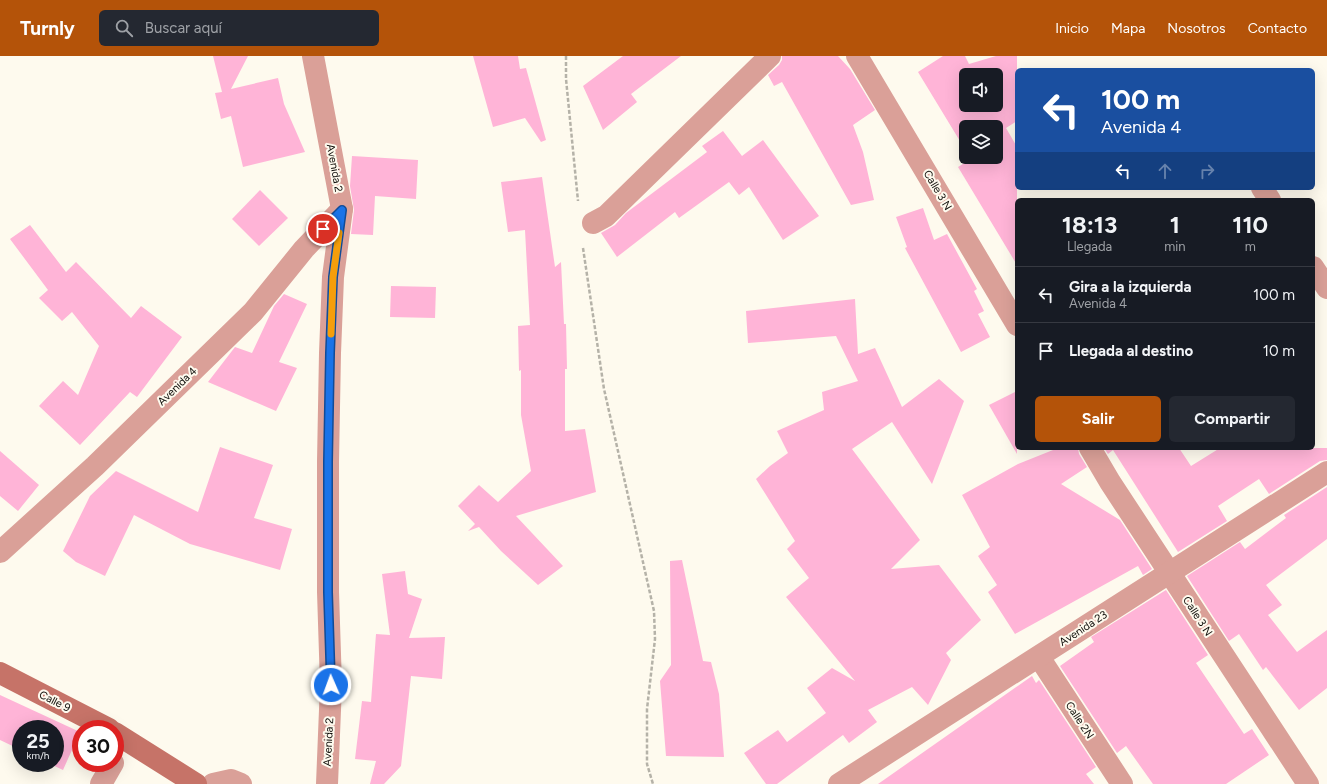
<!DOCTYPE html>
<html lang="es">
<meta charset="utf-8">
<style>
body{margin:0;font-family:Figtree,sans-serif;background:#242831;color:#f1f3f6;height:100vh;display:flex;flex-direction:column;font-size:15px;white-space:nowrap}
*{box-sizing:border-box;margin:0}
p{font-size:13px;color:#9ea1a6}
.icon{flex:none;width:22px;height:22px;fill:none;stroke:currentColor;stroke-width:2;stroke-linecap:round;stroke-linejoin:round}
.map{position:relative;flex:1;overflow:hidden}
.details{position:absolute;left:1015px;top:142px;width:300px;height:252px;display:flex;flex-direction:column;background:#171b24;border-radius:6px;box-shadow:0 4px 16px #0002}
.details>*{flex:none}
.banner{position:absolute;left:1015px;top:12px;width:300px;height:122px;border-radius:6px;box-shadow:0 4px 16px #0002;background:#1a4fa0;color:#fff;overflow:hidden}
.buttons{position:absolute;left:959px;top:12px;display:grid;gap:8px}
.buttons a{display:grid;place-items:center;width:44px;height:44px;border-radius:6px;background:#171b24;box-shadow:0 4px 16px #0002;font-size:20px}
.speed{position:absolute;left:12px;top:664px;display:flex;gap:8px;font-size:20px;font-weight:700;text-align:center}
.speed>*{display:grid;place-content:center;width:52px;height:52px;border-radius:50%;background:#171b24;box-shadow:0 4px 16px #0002;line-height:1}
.speed small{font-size:10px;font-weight:400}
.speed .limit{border:6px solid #d22;background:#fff;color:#111}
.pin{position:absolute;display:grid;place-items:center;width:34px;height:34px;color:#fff;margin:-17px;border:2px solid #fff;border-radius:50%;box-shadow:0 1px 4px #0007}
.me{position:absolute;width:44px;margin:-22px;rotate:358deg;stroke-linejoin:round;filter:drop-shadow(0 0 3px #0008)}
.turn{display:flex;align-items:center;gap:14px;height:84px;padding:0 20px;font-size:18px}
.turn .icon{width:52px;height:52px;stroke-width:2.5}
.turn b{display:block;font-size:28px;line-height:34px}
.lanes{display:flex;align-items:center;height:38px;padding:0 20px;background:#0003;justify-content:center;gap:20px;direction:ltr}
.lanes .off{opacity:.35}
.eta{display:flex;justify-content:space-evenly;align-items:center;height:68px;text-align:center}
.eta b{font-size:24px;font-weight:700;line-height:28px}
.action{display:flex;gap:8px;margin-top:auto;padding:8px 20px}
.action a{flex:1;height:46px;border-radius:6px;background:#b45309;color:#fff;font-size:16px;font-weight:700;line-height:46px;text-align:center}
.action a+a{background:#242831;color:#f1f3f6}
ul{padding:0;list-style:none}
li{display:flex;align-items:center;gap:12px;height:56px;padding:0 20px;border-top:1px solid #363941}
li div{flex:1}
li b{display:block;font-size:15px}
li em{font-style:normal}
header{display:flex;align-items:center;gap:24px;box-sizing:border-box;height:56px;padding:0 20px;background:#b45309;color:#fff}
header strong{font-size:19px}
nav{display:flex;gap:22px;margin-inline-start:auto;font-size:14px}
.search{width:280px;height:36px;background:#242831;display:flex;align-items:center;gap:10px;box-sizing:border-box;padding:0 14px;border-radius:6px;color:#9ea1a6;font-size:15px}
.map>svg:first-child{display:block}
.building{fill:#ffb4d7;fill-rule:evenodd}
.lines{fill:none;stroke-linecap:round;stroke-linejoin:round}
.path{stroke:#b5b2a8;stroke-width:2.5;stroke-dasharray:4 2;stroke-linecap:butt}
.street{stroke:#daa098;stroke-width:22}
.secondary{stroke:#c67368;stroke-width:22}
.route-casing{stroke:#114b97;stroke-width:10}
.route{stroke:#1a73e8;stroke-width:7}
.slow{stroke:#f59e0b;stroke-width:7}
.labels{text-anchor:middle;stroke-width:4;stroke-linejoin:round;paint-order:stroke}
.street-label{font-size:11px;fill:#0e0d09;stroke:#fefaee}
</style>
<header>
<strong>Turnly</strong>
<div class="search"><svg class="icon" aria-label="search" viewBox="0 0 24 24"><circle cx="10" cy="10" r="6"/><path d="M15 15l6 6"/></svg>Buscar aquí</div>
<nav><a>Inicio</a><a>Mapa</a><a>Nosotros</a><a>Contacto</a></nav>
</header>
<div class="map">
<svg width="1327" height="728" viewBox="0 0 1327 728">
<rect width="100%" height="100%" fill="#fefaee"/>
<g class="building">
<polygon points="213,0 248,0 231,33 278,22 284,48 305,96 243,111 231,60 221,63 215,37 222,36"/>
<polygon points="473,0 518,0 520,13 526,12 546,84 541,86 525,62 493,71"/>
<polygon points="623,0 681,0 631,38 637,46 603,74 583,30"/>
<polygon points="782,0 838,0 850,13 875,54 853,69 863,96 874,144 851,149 782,26 774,30 768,19 779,9 782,4"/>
<path d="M943,0H965L969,8L996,0H1017V65L1006,72L1017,91V209L958,111L971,103L970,101H996V71H966V95L918,16ZM966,19H996V49H966Z"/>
<polygon points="723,75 742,100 763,84 819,160 783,184 749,131 739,139 729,126 679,162 675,156 617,201 601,177 615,169 626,157 707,96 702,90"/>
<polygon points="352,100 418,104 416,143 375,140 373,179 351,178 354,154 350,130"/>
<polygon points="542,121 555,211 561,206 564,268 566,268 567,313 565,313 565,375 585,373 596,436 516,460 563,510 538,529 501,495 479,471 468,475 475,468 458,450 479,429 498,446 531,415 521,359 521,314 519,315 518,270 530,269 525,174 508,176 501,126"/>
<polygon points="260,134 288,162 259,190 232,163"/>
<polygon points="923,152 934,184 947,178 977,233 974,235 984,255 978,258 990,281 961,296 905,192 907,191 896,161"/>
<polygon points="30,169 66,216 76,206 131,262 141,250 182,281 137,341 130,336 80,389 39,350 63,325 78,339 99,290 72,256 62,265 39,242 48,234 10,183"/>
<polygon points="391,230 436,231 435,262 390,261"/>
<polygon points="284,238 307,248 279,306 297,312 276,355 208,326 235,291 252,297 274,250"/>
<polygon points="855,243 858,298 875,292 902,351 939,323 964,345 932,428 892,366 852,393 920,484 891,513 939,509 981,564 946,597 951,604 928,649 912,631 868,654 877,666 849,687 843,679 777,728 766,728 744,697 778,674 787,686 826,657 807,632 832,612 855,625 786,541 809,522 787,493 795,485 756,423 770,410 788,397 777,375 824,354 822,336 858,325 836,280 748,287 746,255"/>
<polygon points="1017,335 1017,398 989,349"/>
<polygon points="220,391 273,409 254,462 292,473 280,514 190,488 134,459 105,520 76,506 63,495 90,440 116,415 198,456"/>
<polygon points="1058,392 1078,392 1079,398 1087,411 1061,428 1120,464 1152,513 1143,519 1138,510 1015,578 988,536 997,529 978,500 990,491 962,439 1018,408"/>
<polygon points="1104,392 1179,392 1191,410 1220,392 1327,392 1327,404 1320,405 1269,438 1259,423 1218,450 1227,465 1178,496 1113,394 1108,398"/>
<polygon points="0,395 39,429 18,455 0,440"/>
<polygon points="1327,431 1327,483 1266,529 1282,549 1268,559 1297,596 1327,574 1327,632 1299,654 1266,611 1263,614 1239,578 1229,585 1187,520 1240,486 1245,493 1286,462 1284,459"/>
<polygon points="682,504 703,605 711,606 719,638 724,701 666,700 660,625 671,609 670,505"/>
<polygon points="405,515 408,538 422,543 409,582 445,581 442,623 411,620 401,710 384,728 370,728 376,705 355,703 362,645 371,646 376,578 390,579 382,518"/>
<polygon points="1166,534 1208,599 1196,607 1244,678 1252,673 1269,699 1226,728 1153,728 1126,690 1117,697 1060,610 1094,586 1091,581"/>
<polygon points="1032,620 1036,627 1039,624 1096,711 1086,718 1094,728 878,728"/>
<polygon points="0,639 80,676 63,714 48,707 55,707 55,673 21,673 21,694 0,684"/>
</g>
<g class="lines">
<g class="path">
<polyline points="566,0 566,23 578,145"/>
<polyline points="583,192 604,333 654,555 655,583 647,653 647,708 653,728"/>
</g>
<g class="street">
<polyline points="313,0 342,153 333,221 330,297 328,406 328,536 331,629 327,728"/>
<polyline points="857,0 1017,269"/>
<polyline points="1262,132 1270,144"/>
<polyline points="593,167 606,160 770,0"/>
<polyline points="1313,211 1327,232"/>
<polyline points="1090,392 1110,426 1308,728"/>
<polyline points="0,496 95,410 253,256 304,193 342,153"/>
<polyline points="1039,601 1122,728"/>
<polyline points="101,728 113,707"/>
<polyline points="213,728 231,724 241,728"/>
<polyline points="839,728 1327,416"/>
</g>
<g class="secondary">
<polyline points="0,617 109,673"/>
<polyline points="115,677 196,728"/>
</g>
</g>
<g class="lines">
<g class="route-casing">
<polyline id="route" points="323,173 342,154 333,221 330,297 328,406 328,536 331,629"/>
</g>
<use href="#route" class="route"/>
<polyline class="slow" points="331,278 333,221 339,177"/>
</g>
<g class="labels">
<g class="street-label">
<text transform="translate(335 112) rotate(80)" y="4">Avenida 2</text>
<text transform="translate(938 134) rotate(59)" y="4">Calle 3 N</text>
<text transform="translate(177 330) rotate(-44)" y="4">Avenida 4</text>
<text transform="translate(1198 560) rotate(57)" y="4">Calle 3 N</text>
<text transform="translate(1083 572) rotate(-33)" y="4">Avenida 23</text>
<text transform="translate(55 645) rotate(27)" y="4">Calle 9</text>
<text transform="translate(1080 664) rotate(57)" y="4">Calle 2N</text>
<text transform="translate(328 686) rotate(-87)" y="4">Avenida 2</text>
</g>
</g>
</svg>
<div class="buttons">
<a><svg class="icon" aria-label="sound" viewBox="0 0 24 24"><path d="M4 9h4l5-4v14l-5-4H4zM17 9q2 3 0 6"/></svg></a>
<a><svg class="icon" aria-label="layers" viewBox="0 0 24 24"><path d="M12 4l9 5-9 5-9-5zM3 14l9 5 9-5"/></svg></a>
</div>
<div class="speed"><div>25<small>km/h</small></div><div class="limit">30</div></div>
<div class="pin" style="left:323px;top:173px;background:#d93025"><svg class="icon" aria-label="arrive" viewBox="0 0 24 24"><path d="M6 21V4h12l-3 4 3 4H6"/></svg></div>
<svg class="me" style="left:331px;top:629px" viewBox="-20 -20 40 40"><circle r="17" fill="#1a73e8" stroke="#fff" stroke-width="3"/><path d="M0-11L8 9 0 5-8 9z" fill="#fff"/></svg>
<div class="banner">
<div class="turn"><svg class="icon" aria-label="left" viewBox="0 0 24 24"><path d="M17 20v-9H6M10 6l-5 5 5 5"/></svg><div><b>100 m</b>Avenida 4</div></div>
<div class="lanes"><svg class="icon" aria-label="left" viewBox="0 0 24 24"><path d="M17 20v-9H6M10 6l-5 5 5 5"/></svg><svg class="icon off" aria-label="ahead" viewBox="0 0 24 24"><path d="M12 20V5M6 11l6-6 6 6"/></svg><svg class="icon off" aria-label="right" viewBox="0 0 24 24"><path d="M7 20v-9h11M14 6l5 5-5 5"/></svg></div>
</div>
<section class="details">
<div class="eta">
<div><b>18:13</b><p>Llegada</p></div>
<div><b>1</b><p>min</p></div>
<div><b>110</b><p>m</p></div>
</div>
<ul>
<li><svg class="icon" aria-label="left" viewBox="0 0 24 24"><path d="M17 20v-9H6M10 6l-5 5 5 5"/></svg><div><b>Gira a la izquierda</b><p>Avenida 4</p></div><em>100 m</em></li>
<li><svg class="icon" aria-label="arrive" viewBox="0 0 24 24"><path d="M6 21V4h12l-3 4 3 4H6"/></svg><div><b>Llegada al destino</b></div><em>10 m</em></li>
</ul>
<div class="action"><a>Salir</a><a>Compartir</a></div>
</section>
</div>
